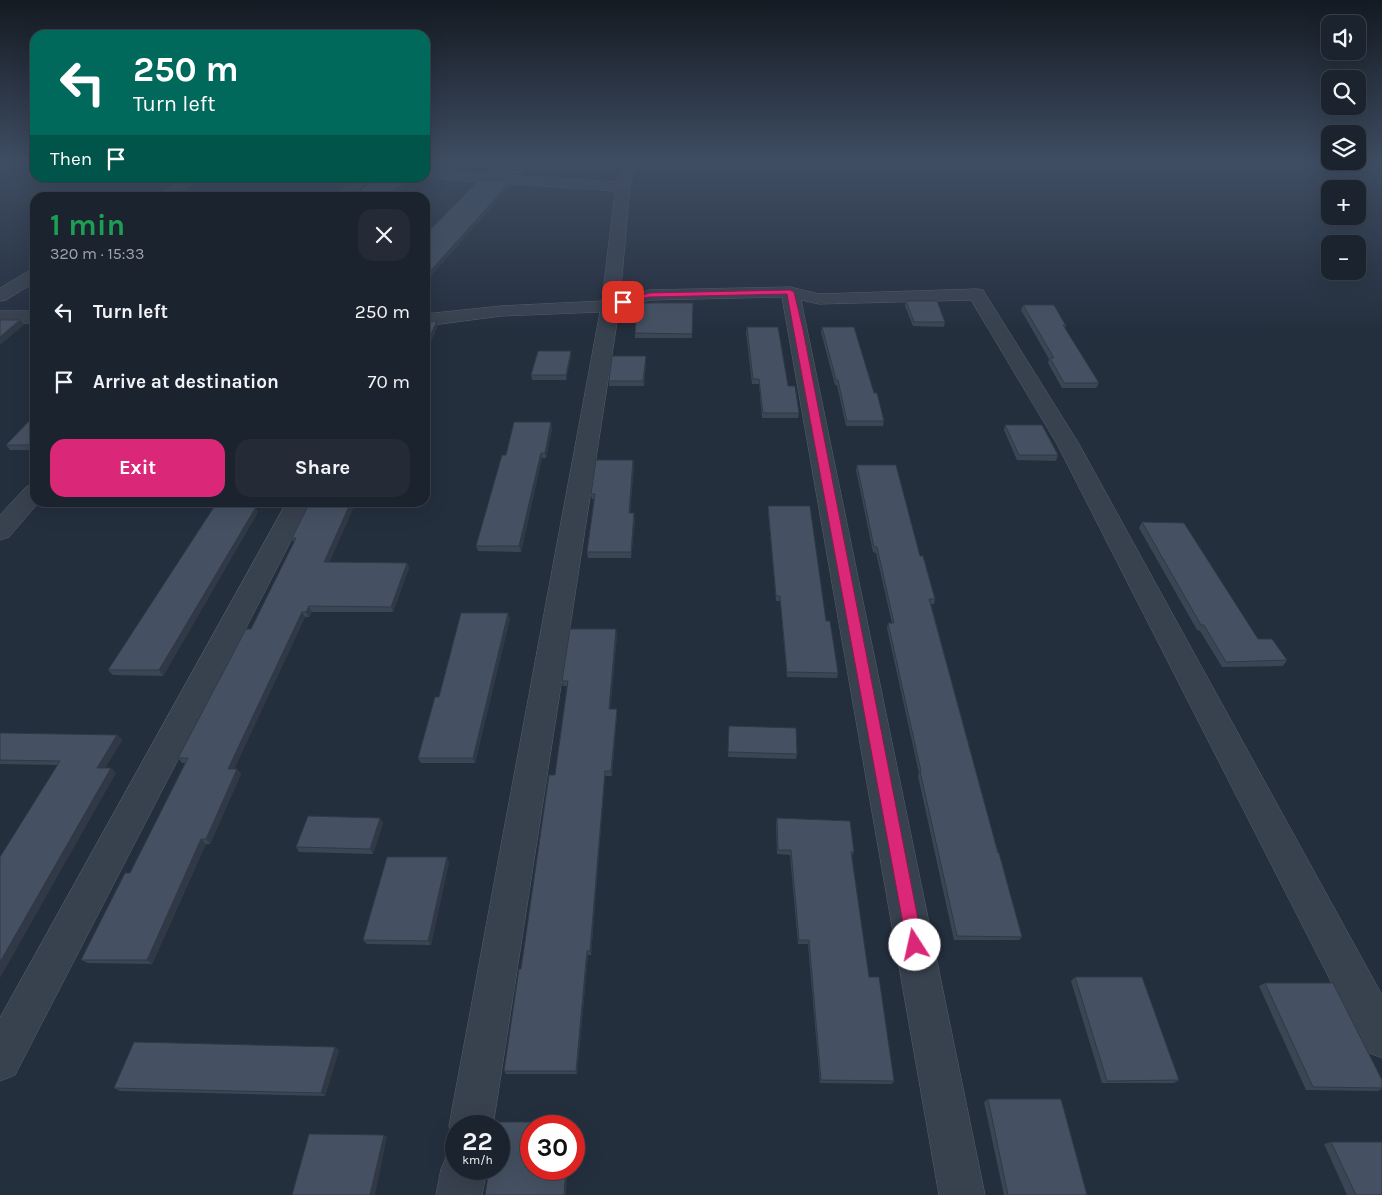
<!DOCTYPE html>
<meta charset="utf-8">
<style>
body{margin:0;font-family:Karla,sans-serif;background:#242b36;color:#f1f3f6;height:100vh;display:flex;flex-direction:column;font-size:19px;white-space:nowrap}
*{box-sizing:border-box;margin:0}
p{font-size:16px;color:#a0a4aa}
.icon{flex:none;width:28px;height:28px;fill:none;stroke:currentColor;stroke-width:2;stroke-linecap:round;stroke-linejoin:round}
.map{position:relative;flex:1;overflow:hidden}
.panel{position:absolute;left:30px;top:192px;width:400px;height:315px;display:flex;flex-direction:column;background:#1b232e;border-radius:15px;box-shadow:0 5px 20px #0002,0 0 0 1px #39404a}
.panel>*{flex:none}
.hud{position:absolute;left:30px;top:30px;width:400px;height:152px;border-radius:15px;box-shadow:0 5px 20px #0002,0 0 0 1px #39404a;background:#00695c;color:#fff;overflow:hidden}
.fabs{position:absolute;left:1321px;top:15px;display:grid;gap:10px}
.fabs a{display:grid;place-items:center;width:45px;height:45px;border-radius:10px;background:#1b232e;box-shadow:0 5px 20px #0002,0 0 0 1px #39404a;font-size:25px}
.speed{position:absolute;left:445px;top:1115px;display:flex;gap:10px;font-size:25px;font-weight:700;text-align:center}
.speed>*{display:grid;place-content:center;width:65px;height:65px;border-radius:50%;background:#1b232e;box-shadow:0 5px 20px #0002,0 0 0 1px #39404a;line-height:1}
.speed small{font-size:12px;font-weight:400}
.speed .limit{border:8px solid #d22;background:#fff;color:#111}
.pin{position:absolute;display:grid;place-items:center;width:42px;height:42px;color:#fff;margin:-21px;border-radius:10px;box-shadow:0 2px 8px #0006}
.me{position:absolute;width:55px;margin:-28px;rotate:350deg;stroke-linejoin:round;filter:drop-shadow(0 0 4px #0008)}
.turn{display:flex;align-items:center;gap:18px;height:105px;padding:0 20px;font-size:22px}
.turn .icon{width:65px;height:65px;stroke-width:2.5}
.turn b{display:block;font-size:35px;line-height:42px}
.then{display:flex;align-items:center;height:48px;padding:0 20px;background:#0003;gap:10px;font-size:19px}
.round{display:grid;place-items:center;flex:none;width:52px;height:52px;border-radius:15px;background:#242b36}
.summary{display:flex;align-items:center;justify-content:space-between;height:85px;padding:0 20px}
h1{font-size:30px;font-weight:700;line-height:38px;color:#1e9e55}
.cta{display:flex;gap:10px;margin-top:auto;padding:10px 20px}
.cta a{flex:1;height:58px;border-radius:15px;background:#db2777;color:#fff;font-size:20px;font-weight:700;line-height:58px;text-align:center}
.cta a+a{background:#242b36;color:#f1f3f6}
ul{padding:0;list-style:none}
li{display:flex;align-items:center;gap:15px;height:70px;padding:0 20px}
li div{flex:1}
li b{display:block;font-size:19px}
li em{font-style:normal}
.map>svg:first-child{display:block}
.lines{fill:none;stroke-linecap:round;stroke-linejoin:round}
.street-casing{stroke:#565f6c;stroke-width:1}
.street{fill:#38414e;fill-rule:evenodd}
.wall{fill:#3b4654}
.shaded-wall{fill:#303945}
.building{fill:#455162;stroke:#303945}
.route{fill:#db2777;stroke:#8e194d}
</style>
<div class="map">
<svg width="1382" height="1195" viewBox="0 0 1382 1195">
<rect width="100%" height="100%" fill="#242f3e"/>
<g class="lines">
<g class="street-casing">
<g id="street">
<polygon points="623,163 636,163 630,187 620,298 649,290 790,287 819,294 977,289 983,290 1079,444 1382,995 1382,1058 1367,1052 1057,444 971,300 819,304 801,300 985,1195 939,1195 782,297 650,300 619,309 493,1126 456,1126 455,1142 449,1126 600,312 501,316 425,326 425,314 501,306 602,301 615,191 422,178 425,178 425,170 617,182"/>
<polygon points="186,178 202,178 173,198 155,198"/>
<polygon points="356,178 371,178 349,198 333,198"/>
<polygon points="35,270 35,282 6,300 0,301 0,288 29,271"/>
<rect x="0" y="311" width="35" height="12"/>
<polygon points="35,484 35,502 39,502 9,537 0,540 0,515 26,487"/>
<polygon points="287,502 311,502 15,1075 0,1081 0,1018"/>
<polygon points="456,1149 456,1169 487,1169 482,1195 436,1195 441,1169 448,1153"/>
</g>
</g>
<use href="#street" class="street"/>
</g>
<g class="wall">
<polygon points="496,163 532,163 521,174 491,172 491,168"/>
<polygon points="906,301 945,322 944,327 913,326 905,306"/>
<polygon points="693,303 692,338 635,338 635,333"/>
<polygon points="1023,305 1066,326 1065,329 1099,383 1096,388 1062,388 1048,363 1049,359 1021,310"/>
<polygon points="747,327 788,386 799,413 798,418 762,418 759,384 752,384 746,332"/>
<polygon points="822,327 874,393 884,421 883,426 846,426 837,385 835,385 821,332"/>
<polygon points="571,351 571,356 566,380 532,380 531,375"/>
<polygon points="646,361 644,386 609,386 609,381"/>
<polygon points="35,415 35,450 10,450 6,445"/>
<polygon points="1005,425 1058,455 1056,461 1017,460 1004,430"/>
<polygon points="552,428 546,458 542,458 521,552 478,551 476,546 506,455"/>
<polygon points="633,460 634,465 630,513 635,519 631,558 588,558 587,552 594,499 592,499 591,494"/>
<polygon points="857,465 920,556 935,599 934,604 931,604 998,853 1022,937 1019,940 954,940 918,776 919,773 887,628 888,623 892,623 876,553 873,552 856,470"/>
<polygon points="41,502 88,502 85,506 44,506"/>
<polygon points="310,502 356,502 329,562 407,563 409,568 393,612 312,612 309,617 305,617 234,769 237,769 241,774 210,844 206,844 152,964 88,963 81,960 130,873 185,763 182,763 178,758 251,629 294,543 292,538"/>
<polygon points="768,506 826,621 838,673 837,678 787,677 780,601 776,601 768,511"/>
<polygon points="258,512 163,676 113,675 108,670"/>
<polygon points="1142,522 1258,639 1287,660 1283,666 1222,667 1200,631 1197,630 1139,528"/>
<polygon points="510,618 475,763 421,763 418,758"/>
<polygon points="617,634 610,709 617,709 617,714 612,776 605,776 591,955 588,955 577,1074 506,1074 504,1071 555,775 567,686 563,686 562,681"/>
<polygon points="729,726 797,754 796,759 728,757"/>
<polygon points="0,733 117,735 122,740 105,768 116,773 58,765 0,764"/>
<polygon points="380,818 383,823 373,854 299,852 296,847"/>
<polygon points="777,818 854,852 852,856 869,977 894,1081 892,1084 820,1083 808,944 798,944 790,855 777,854 776,823"/>
<polygon points="449,862 431,945 367,944 363,940"/>
<polygon points="1075,977 1179,1080 1174,1083 1102,1083 1071,981"/>
<polygon points="1265,983 1382,1080 1382,1089 1378,1091 1306,1090 1259,986"/>
<polygon points="335,1047 339,1050 325,1096 120,1091 114,1088"/>
<polygon points="988,1099 1087,1195 1004,1195 984,1102"/>
<polygon points="1331,1142 1382,1195 1347,1195 1324,1144"/>
</g>
<g class="shaded-wall">
<polygon points="425,163 432,163 425,169"/>
<polygon points="528,163 532,163 521,174 521,170"/>
<polygon points="409,178 415,178 392,198 386,198"/>
<polygon points="510,182 511,186 425,283 425,277"/>
<polygon points="20,320 24,325 0,345 0,337"/>
<polygon points="437,321 438,326 425,355 425,347"/>
<polygon points="571,351 571,356 566,380 566,375"/>
<polygon points="646,356 646,361 644,386 643,381"/>
<polygon points="551,422 552,428 546,458 545,453"/>
<polygon points="541,453 542,458 521,552 519,546"/>
<polygon points="633,460 634,465 629,518 629,513"/>
<polygon points="82,502 88,502 85,506"/>
<polygon points="351,502 356,502 327,568 324,562"/>
<polygon points="256,507 258,512 163,676 159,670"/>
<polygon points="634,513 635,519 631,558 631,552"/>
<polygon points="407,563 409,568 393,612 391,607"/>
<polygon points="309,606 312,612 309,617 306,612"/>
<polygon points="302,612 305,617 232,774 228,769"/>
<polygon points="508,613 510,618 475,763 473,758"/>
<polygon points="616,629 617,634 610,714 609,709"/>
<polygon points="617,709 617,714 612,776 611,771"/>
<polygon points="117,735 122,740 102,773 97,768"/>
<polygon points="111,768 116,773 0,978 0,962"/>
<polygon points="237,769 241,774 210,844 206,839"/>
<polygon points="605,771 605,776 591,955 590,951"/>
<polygon points="380,818 383,823 373,854 370,849"/>
<polygon points="201,839 206,844 152,964 147,960"/>
<polygon points="447,857 449,862 431,945 428,941"/>
<polygon points="587,951 588,955 577,1074 576,1071"/>
<polygon points="335,1047 339,1050 325,1096 321,1093"/>
<polygon points="384,1135 387,1137 375,1195 370,1195"/>
<polygon points="566,1169 568,1169 566,1195 564,1195"/>
</g>
<g class="building">
<polygon points="496,163 528,163 521,170 491,168"/>
<polygon points="376,178 409,178 386,198 352,198"/>
<polygon points="479,180 510,182 425,277 425,235"/>
<polygon points="906,301 937,301 945,322 914,322"/>
<polygon points="637,303 693,303 692,334 635,333"/>
<polygon points="1023,305 1054,305 1066,326 1063,325 1099,383 1064,383 1050,358 1054,358"/>
<polygon points="0,320 20,320 0,337"/>
<polygon points="437,321 425,347 425,323"/>
<polygon points="747,327 778,327 788,386 795,386 799,413 763,413 759,379 753,379"/>
<polygon points="822,327 854,327 874,393 877,393 884,421 847,421 838,380 836,380"/>
<polygon points="538,351 571,351 566,375 531,375"/>
<polygon points="612,356 646,356 643,381 609,381"/>
<polygon points="35,415 35,445 6,445"/>
<polygon points="514,422 551,422 545,453 541,453 519,546 476,546 502,455 506,455"/>
<polygon points="1005,425 1042,425 1058,455 1019,455"/>
<polygon points="596,460 633,460 629,513 634,513 631,552 587,552 595,494 591,494"/>
<polygon points="857,465 896,465 920,556 923,556 935,599 929,599 998,853 999,853 1022,937 957,936 920,771 921,771 888,623 894,623 877,547 874,547"/>
<polygon points="310,502 351,502 324,562 407,563 391,607 309,606 306,612 302,612 228,769 237,769 206,839 201,839 147,960 81,960 125,873 130,873 188,758 178,758 246,629 251,629 296,538 292,538"/>
<polygon points="768,506 810,506 826,621 830,621 838,673 787,672 780,596 776,596"/>
<polygon points="214,507 256,507 159,670 108,670"/>
<polygon points="1142,522 1184,523 1258,639 1272,639 1287,660 1226,662 1204,625 1201,625"/>
<polygon points="461,613 508,613 473,758 418,758 435,697 439,697"/>
<polygon points="570,629 616,629 609,709 617,709 611,771 605,771 590,951 587,951 576,1071 504,1071 519,969 521,969 549,775 555,775 568,681 562,681"/>
<polygon points="729,726 796,728 797,754 728,752"/>
<polygon points="0,733 117,735 97,768 111,768 0,962 0,857 60,761 0,760"/>
<polygon points="308,816 380,818 370,849 296,847"/>
<polygon points="777,818 850,821 854,852 851,852 869,977 879,977 894,1081 821,1080 809,940 799,940 791,850 778,850"/>
<polygon points="387,857 447,857 428,941 363,940"/>
<polygon points="1075,977 1142,977 1179,1080 1107,1081"/>
<polygon points="1265,983 1333,983 1382,1080 1382,1088 1313,1087"/>
<polygon points="134,1042 335,1047 321,1093 114,1088"/>
<polygon points="988,1099 1061,1099 1087,1195 1008,1195"/>
<polygon points="496,1122 570,1122 570,1126 531,1126 531,1169 566,1169 564,1195 485,1195 489,1169 499,1169 499,1126 495,1126"/>
<polygon points="309,1134 384,1135 370,1195 292,1195"/>
<polygon points="1331,1142 1382,1142 1382,1195 1356,1195"/>
</g>
<linearGradient id="sky" x2="0" y2="1"><stop stop-color="#141a22"/><stop offset="0.49" stop-color="#3f4d63"/><stop offset="1" stop-color="#3f4d63" stop-opacity="0"/></linearGradient>
<rect width="1382" height="330" fill="url(#sky)"/>
<polygon class="route" points="790,290 794,292 803,330 923,945 920,951 915,953 909,951 907,945 787,294 649,297 623,304 619,302 649,293"/>
</svg>
<div class="fabs">
<a><svg class="icon" aria-label="sound" viewBox="0 0 24 24"><path d="M4 9h4l5-4v14l-5-4H4zM17 9q2 3 0 6"/></svg></a>
<a><svg class="icon" aria-label="search" viewBox="0 0 24 24"><circle cx="10" cy="10" r="6"/><path d="M15 15l6 6"/></svg></a>
<a><svg class="icon" aria-label="layers" viewBox="0 0 24 24"><path d="M12 4l9 5-9 5-9-5zM3 14l9 5 9-5"/></svg></a>
<a>+</a>
<a>−</a>
</div>
<div class="speed"><div>22<small>km/h</small></div><div class="limit">30</div></div>
<div class="pin" style="left:623px;top:302px;background:#d93025"><svg class="icon" aria-label="arrive" viewBox="0 0 24 24"><path d="M6 21V4h12l-3 4 3 4H6"/></svg></div>
<svg class="me" style="left:915px;top:945px" viewBox="-20 -20 40 40"><circle r="19" fill="#fff"/><path d="M0-13L10 11 0 6-10 11z" fill="#db2777"/></svg>
<div class="hud">
<div class="turn"><svg class="icon" aria-label="left" viewBox="0 0 24 24"><path d="M17 20v-9H6M10 6l-5 5 5 5"/></svg><div><b>250 m</b>Turn left</div></div>
<div class="then">Then<svg class="icon" aria-label="arrive" viewBox="0 0 24 24"><path d="M6 21V4h12l-3 4 3 4H6"/></svg></div>
</div>
<section class="panel">
<div class="summary"><div><h1>1 min</h1><p>320 m · 15:33</p></div><a class="round"><svg class="icon" aria-label="close" viewBox="0 0 24 24"><path d="M6 6l12 12M18 6L6 18"/></svg></a></div>
<ul>
<li><svg class="icon" aria-label="left" viewBox="0 0 24 24"><path d="M17 20v-9H6M10 6l-5 5 5 5"/></svg><div><b>Turn left</b></div><em>250 m</em></li>
<li><svg class="icon" aria-label="arrive" viewBox="0 0 24 24"><path d="M6 21V4h12l-3 4 3 4H6"/></svg><div><b>Arrive at destination</b></div><em>70 m</em></li>
</ul>
<div class="cta"><a>Exit</a><a>Share</a></div>
</section>
</div>
